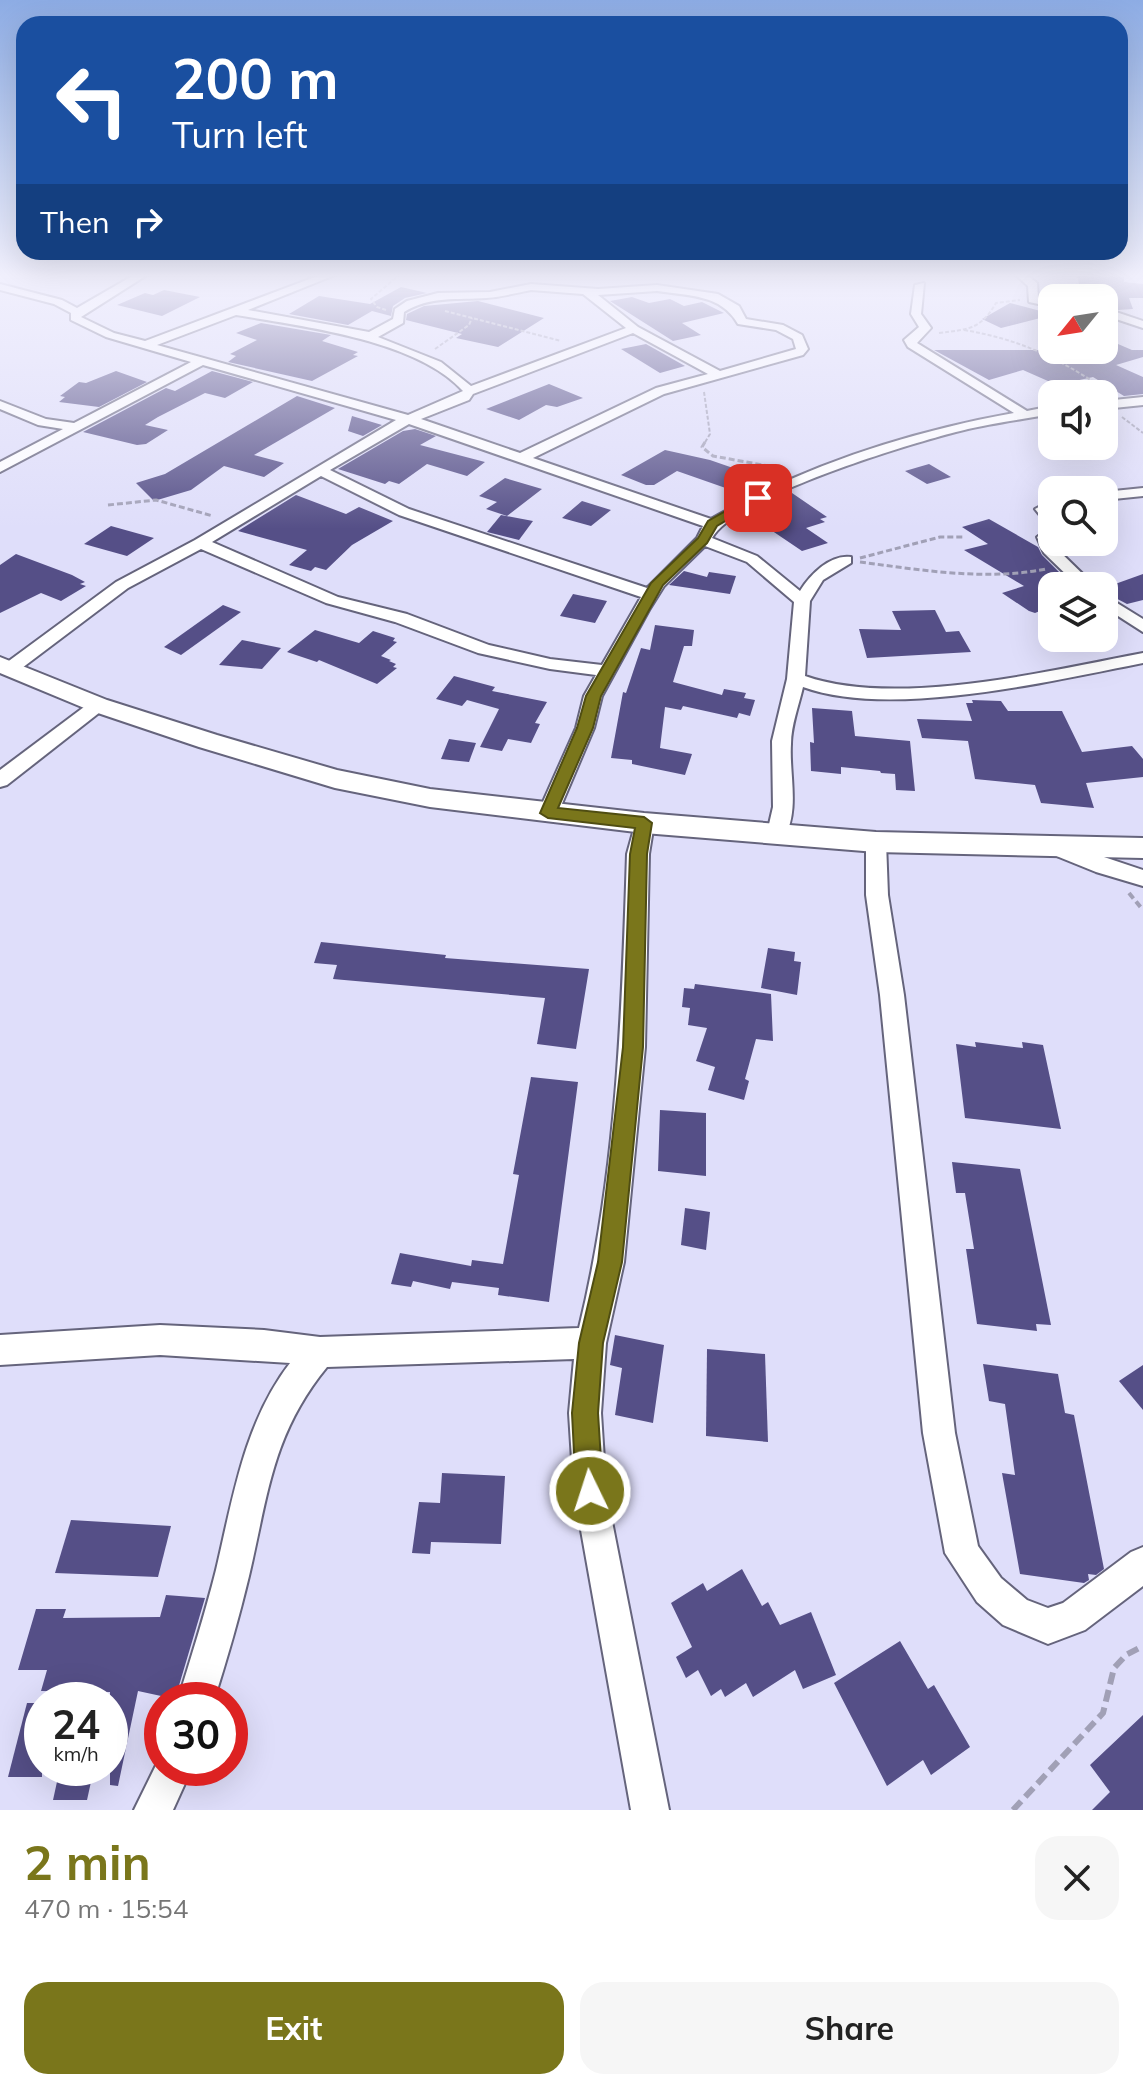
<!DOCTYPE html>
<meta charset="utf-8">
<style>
body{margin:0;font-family:Mulish,sans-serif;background:#f6f6f6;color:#222;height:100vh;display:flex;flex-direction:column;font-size:30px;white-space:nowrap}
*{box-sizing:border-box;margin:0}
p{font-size:26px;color:#767676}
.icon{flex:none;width:44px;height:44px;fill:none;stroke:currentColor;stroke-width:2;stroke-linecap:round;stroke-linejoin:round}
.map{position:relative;height:1810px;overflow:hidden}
.panel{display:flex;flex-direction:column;background:#fff;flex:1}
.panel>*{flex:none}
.hud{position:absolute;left:16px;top:16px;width:1112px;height:244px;border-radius:24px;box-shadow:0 8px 32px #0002;background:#1a4fa0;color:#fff;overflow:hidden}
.needle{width:52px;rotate:240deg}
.controls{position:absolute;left:1038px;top:284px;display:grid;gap:16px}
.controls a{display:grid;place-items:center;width:80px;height:80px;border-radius:16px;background:#fff;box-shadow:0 8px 32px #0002;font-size:40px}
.speed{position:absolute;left:24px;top:1682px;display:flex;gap:16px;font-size:40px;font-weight:700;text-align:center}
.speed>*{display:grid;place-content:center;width:104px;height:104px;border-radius:50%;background:#fff;box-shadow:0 8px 32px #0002;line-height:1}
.speed small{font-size:20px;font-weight:400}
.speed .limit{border:12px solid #d22;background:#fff;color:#111}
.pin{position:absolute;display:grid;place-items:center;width:68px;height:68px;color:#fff;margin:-34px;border-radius:16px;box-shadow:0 4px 12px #0006}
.me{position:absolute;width:88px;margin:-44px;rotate:356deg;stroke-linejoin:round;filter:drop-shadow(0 0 6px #0008)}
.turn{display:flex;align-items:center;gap:28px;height:168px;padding:0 24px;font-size:36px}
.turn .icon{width:104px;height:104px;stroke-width:2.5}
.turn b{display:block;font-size:56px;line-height:68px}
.then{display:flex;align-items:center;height:76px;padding:0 24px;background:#0003;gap:16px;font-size:30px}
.round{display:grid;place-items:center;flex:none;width:84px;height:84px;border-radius:24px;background:#f6f6f6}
.headline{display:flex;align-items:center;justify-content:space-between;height:136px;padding:0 24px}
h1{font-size:48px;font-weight:700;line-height:60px;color:#7a761b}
.primary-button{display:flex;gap:16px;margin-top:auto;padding:16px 24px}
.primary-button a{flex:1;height:92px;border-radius:24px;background:#7a761b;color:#fff;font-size:32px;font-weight:700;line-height:92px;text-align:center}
.primary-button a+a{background:#f6f6f6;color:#222}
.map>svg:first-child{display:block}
.building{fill:#554f87}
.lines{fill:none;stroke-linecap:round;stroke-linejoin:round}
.street-casing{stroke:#65647c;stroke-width:4}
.secondary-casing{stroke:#65647c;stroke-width:4}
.path-far3{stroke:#a1a0b6;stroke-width:2;stroke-dasharray:4 2;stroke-linecap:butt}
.path-far2{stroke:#a1a0b6;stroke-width:3;stroke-dasharray:6 3;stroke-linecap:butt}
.path-far1{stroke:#a1a0b6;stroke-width:4;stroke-dasharray:7 4;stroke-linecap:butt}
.path{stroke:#a1a0b6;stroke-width:6;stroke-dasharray:12 6;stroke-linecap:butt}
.street{fill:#fff;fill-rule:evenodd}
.secondary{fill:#fff;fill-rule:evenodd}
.route{fill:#7a761b;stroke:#4f4d12;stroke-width:2}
</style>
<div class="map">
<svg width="1143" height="1810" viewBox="0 0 1143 1810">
<rect width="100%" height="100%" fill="#dfdefa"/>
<g class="building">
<polygon points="1077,275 1124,277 1124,282 1143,284 1143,298 1129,298 1133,309 1118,310 1104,305 1104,298 1082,298"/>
<polygon points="401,287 427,293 405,298 393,306 391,316 372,311 348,325 289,314 319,296 370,304"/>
<polygon points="164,290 200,297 162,316 117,305 145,293 153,295"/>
<polygon points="632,297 649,303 670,299 684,306 702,302 724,313 682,323 701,335 673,341 610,301"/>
<polygon points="478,301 544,318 498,347 456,338 462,334 406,320 407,314 424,306"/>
<polygon points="1010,303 1052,314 1052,315 1001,328 982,319"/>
<polygon points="261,323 331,335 322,341 358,352 353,355 358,356 312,381 228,362 236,356 230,354 257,340 236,333"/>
<polygon points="1104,338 1132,350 1143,350 1143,357 1116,365 1143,377 1143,394 1124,396 1093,377 1057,385 1023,370 989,380 934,350 1104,350"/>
<polygon points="646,344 685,366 660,373 621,349"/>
<polygon points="116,371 147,382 99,407 59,402 65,397 60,396 79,382 86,383"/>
<polygon points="212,371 253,382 225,398 205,393 158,417 145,425 168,430 146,444 137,445 83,432 166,388 175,391"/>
<polygon points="549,384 583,398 557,407 546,405 519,420 486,409"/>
<polygon points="297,396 335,408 254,455 284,463 264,477 224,466 191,490 154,501 136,483 165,474"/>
<polygon points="352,416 382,425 363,436 348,431"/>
<polygon points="415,429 436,436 420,445 485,462 467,476 427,464 399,484 389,481 385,484 338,469 403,431"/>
<polygon points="665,450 710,460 759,477 737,492 677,471 654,485 646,485 621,475"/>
<polygon points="929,464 951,477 927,484 905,471"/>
<polygon points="505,478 542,489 507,516 486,509 497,502 479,496"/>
<polygon points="792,493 827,517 820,519 825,522 806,528 828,543 802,551 765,526 748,526 737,519 775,499"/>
<polygon points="296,495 346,514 359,507 393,521 352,545 326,570 315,567 311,571 289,565 307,550 238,531"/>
<polygon points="582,501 611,510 591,526 562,518"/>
<polygon points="501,515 533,521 519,540 487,532"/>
<polygon points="989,519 1038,547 1042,555 1072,585 1052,586 1052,606 1035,613 1029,611 1002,593 1024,586 964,550 988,544 962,527"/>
<polygon points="111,526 154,538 127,556 84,544"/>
<polygon points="16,554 72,575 85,582 80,584 86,586 61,601 41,593 0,613 0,565"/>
<polygon points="684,571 707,577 709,572 736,576 730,594 669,585"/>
<polygon points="1143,574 1143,600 1127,604 1104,592 1104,588"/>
<polygon points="573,594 607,601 595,623 560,616"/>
<polygon points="223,605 241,612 181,655 164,647"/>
<polygon points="935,610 946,632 959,631 971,652 867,658 859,629 901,630 892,611"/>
<polygon points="655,625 694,630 692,646 684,646 673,682 722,695 724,689 746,693 744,698 755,700 750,716 739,713 737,718 683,706 681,710 665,707 660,748 692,754 685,775 632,764 632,760 611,758 623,692 626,693 641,648 650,650"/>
<polygon points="315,630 359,643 373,631 395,638 393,641 397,642 381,656 391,660 389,661 396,664 393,667 397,668 377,684 319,660 317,662 287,652"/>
<polygon points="242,640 281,648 262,669 219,665"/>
<polygon points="454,676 495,687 492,691 547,702 535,723 540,724 531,743 508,739 502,751 480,747 499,709 467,700 462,706 436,699"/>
<polygon points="972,700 1001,701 1008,711 1062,711 1082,752 1132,746 1143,759 1143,777 1086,783 1094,808 1041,803 1035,785 975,779 968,741 922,738 917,719 972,721 966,703 973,703"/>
<polygon points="812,708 852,711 855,736 910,741 915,791 896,790 895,774 881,773 880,771 841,767 841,774 811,771 810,742 814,743"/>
<polygon points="449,739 476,743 469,762 441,759"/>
<polygon points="321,942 446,955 445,958 589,969 576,1049 537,1044 545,998 333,979 337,965 314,963"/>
<polygon points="768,948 795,952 794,961 801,962 797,995 761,988"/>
<polygon points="695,984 771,994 773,1041 756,1039 745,1079 749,1081 744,1100 708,1090 715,1067 696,1061 707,1028 688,1025 690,1008 682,1007 684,988 694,989"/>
<polygon points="975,1042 1023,1048 1022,1042 1043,1045 1061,1129 965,1118 956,1044 976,1047"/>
<polygon points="531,1077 578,1082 549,1302 498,1295 499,1288 452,1282 450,1289 413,1281 411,1287 391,1284 400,1253 471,1266 472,1260 503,1264 519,1175 513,1174"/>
<polygon points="660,1110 706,1113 706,1176 658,1171"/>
<polygon points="952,1162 1020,1169 1051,1325 1036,1324 1037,1331 977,1324 966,1249 974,1249 965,1193 956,1193"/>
<polygon points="685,1208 710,1212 706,1250 681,1245"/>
<polygon points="615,1335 664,1345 653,1423 615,1415 622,1368 610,1365"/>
<polygon points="707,1349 765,1354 768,1442 706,1436"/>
<polygon points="983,1364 1058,1374 1065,1413 1074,1415 1104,1569 1096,1575 1088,1574 1089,1580 1084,1583 1020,1574 1002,1473 1015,1475 1005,1404 989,1401"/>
<polygon points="1143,1365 1143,1410 1119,1381"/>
<polygon points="442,1473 505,1476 501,1544 431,1542 430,1554 412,1553 419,1502 440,1503"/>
<polygon points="71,1520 171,1526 158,1577 55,1573"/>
<polygon points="742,1569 762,1606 768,1602 780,1625 811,1612 836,1675 803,1689 795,1670 753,1697 746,1683 725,1697 721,1689 711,1696 698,1670 686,1678 676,1657 692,1647 671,1603 703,1583 707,1591"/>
<polygon points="166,1595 205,1598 175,1699 138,1691 118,1786 110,1785 110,1692 41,1691 47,1670 18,1670 36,1609 66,1609 63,1618 160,1617"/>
<polygon points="900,1641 928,1689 934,1685 970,1747 931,1775 923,1760 887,1786 834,1683"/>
<polygon points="27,1703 42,1703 42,1777 8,1777"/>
<polygon points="1143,1715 1143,1810 1092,1810 1110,1792 1090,1765"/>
<polygon points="60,1768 94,1768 87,1800 53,1800"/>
</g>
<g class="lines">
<g class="street-casing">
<g id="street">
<path d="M134,275H147L81,317L114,333L145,341L320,275H335L248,310L369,332L393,319L395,309L407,301L438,293L490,292L531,284L598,289L657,285L718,294L739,306L746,319L783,325L802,335L808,349L803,355L664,394L533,458L711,519C804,466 908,432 1014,413L908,347L904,340L919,327L911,314L915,285L924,283L921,314L931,328L917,343L1027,411L1052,406V414C1024,419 995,423 968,429C917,441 735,496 712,538L757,556L800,591C810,575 830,554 851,557V563L823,580L810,601L805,676C896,708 1048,671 1143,653V663C1052,681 890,719 803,687C799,705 791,725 791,744C789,774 800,810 784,838H770L767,833L773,807L772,741L787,679L794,602L747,562L705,546L664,586L649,610L602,696L594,728L558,813L548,820L538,813L576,728L584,696L596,675L550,669L478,653L395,622L326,603L201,549L128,588L18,671H6L3,667L6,663L116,582L195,540L396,420L203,365L0,472V462L63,429L38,425L0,409V401L46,419L74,423L191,362L106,337L71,320V313L54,304L0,290V284L62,300L77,308ZM531,290L583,294L626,328L471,386L441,362L378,337L403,323L404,312C429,296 458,300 486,298C501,297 516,293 531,290ZM657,291C689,296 721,294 738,324L776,330L793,339L796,349L720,371L638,327L598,295ZM236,315C301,326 418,340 463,391L408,415L157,345ZM633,333L708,374L656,388L520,453L421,419L469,400L473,394ZM409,424L703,526L697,538L647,588L409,509L330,470ZM321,476L399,515L641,597L602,665L550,659L489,645L407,614L338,597L212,542Z"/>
<polygon points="1016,275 1027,275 1037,283 1038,298 1052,301 1052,307 1029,302 1028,286"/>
<polygon points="1104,308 1143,321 1143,328 1104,315"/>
<polygon points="1143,397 1143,405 1104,409 1104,401"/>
<polygon points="1143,488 1143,496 1104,500 1104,492"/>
<polygon points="1052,500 1052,525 1047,524 1035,509"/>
<polygon points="1052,526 1052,542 1056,548 1095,586 1078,586 1044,553 1037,537"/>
<polygon points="1104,595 1143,619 1143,632 1104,607"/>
<polygon points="98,699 104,701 107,705 104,709 7,785 0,787 0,770 92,701"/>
<path d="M644,816L651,818L654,823L649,854L645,1047L624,1262L606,1343L601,1413L606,1491L669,1810H631L574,1491L569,1413L574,1359L327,1367C272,1434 268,1495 249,1576C239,1618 227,1659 214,1700H178C191,1657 205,1614 216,1570C233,1498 244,1423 290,1363L160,1355L0,1365V1335L160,1325L264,1330L320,1337L579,1328C617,1173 622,1013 627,854L637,818Z"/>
<polygon points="876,835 883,837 886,842 888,895 904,995 955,1433 978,1546 1001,1578 1027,1600 1048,1608 1063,1603 1131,1552 1143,1547 1143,1586 1085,1630 1048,1644 1003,1625 977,1602 945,1553 923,1433 880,995 866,895 866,842 869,837"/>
<polygon points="1056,841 1143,870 1143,886 1096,872 1049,853 1046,848 1049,843"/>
<polygon points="162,1753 162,1768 192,1768 173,1810 134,1810"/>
</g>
</g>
<g class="secondary-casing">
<polygon id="secondary" points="0,657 107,700 217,735 337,770 430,789 644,813 876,832 1143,838 1143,858 876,852 644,833 430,807 335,788 199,747 89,710 0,673"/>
</g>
<g class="path-far3">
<polyline points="386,310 377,307 371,299 399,275"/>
<polyline points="445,311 561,341"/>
<path d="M964,330C1022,340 1058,358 1106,390"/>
<path d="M939,333C969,329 980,330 996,303L1020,300"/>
<polyline points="435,349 469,325 472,318"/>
<polyline points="704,392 710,434 704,444"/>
<polyline points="1122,417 1143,433"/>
</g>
<g class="path-far2">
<polyline points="705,442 702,447 713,456 785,469"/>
<polyline points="108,505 156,500 213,516"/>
<polyline points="860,558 940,537 965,537"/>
<path d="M860,562C921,570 985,581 1046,569"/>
</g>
<polyline class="path-far1" points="1129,893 1143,910"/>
<polyline class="path" points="1013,1810 1103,1713 1114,1668 1126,1655 1143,1646"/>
<use href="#street" class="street"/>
<use href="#secondary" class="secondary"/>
</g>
<linearGradient id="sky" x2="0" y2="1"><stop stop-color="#8dace4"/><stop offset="0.52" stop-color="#f1f0fd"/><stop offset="1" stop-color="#f1f0fd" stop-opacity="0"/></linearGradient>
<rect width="1143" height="529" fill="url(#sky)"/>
<polygon class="route" points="754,495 764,498 717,526 707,543 663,585 601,696 593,728 558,808 644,817 652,823 647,854 643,1047 622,1262 603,1343 598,1413 603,1491 599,1500 590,1504 580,1500 576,1491 572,1413 579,1343 598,1262 623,1047 630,854 635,828 548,818 540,813 577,728 586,696 651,583 698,538 708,521"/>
</svg>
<div class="controls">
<a><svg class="needle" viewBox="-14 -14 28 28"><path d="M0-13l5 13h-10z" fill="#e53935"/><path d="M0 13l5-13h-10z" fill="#767676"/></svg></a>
<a><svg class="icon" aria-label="sound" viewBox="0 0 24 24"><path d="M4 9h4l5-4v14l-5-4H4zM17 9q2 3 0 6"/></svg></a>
<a><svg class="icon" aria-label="search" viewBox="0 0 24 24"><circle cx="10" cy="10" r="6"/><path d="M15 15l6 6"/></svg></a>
<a><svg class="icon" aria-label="layers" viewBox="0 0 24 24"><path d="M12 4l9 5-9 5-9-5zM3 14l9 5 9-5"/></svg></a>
</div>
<div class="speed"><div>24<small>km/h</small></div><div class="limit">30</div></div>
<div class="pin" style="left:758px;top:498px;background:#d93025"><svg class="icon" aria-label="arrive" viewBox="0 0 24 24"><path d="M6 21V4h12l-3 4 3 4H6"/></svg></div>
<svg class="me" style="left:590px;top:1491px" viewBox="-20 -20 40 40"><circle r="17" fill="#7a761b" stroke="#fff" stroke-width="3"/><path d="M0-11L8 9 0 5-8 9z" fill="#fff"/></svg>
<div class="hud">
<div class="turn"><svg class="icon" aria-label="left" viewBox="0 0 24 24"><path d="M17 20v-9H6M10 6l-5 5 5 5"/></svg><div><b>200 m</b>Turn left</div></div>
<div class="then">Then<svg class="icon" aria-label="right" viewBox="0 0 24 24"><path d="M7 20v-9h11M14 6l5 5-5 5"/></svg></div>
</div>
</div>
<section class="panel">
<div class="headline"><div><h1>2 min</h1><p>470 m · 15:54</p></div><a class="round"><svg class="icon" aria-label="close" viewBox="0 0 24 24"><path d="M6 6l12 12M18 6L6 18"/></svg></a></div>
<div class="primary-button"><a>Exit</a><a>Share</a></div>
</section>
